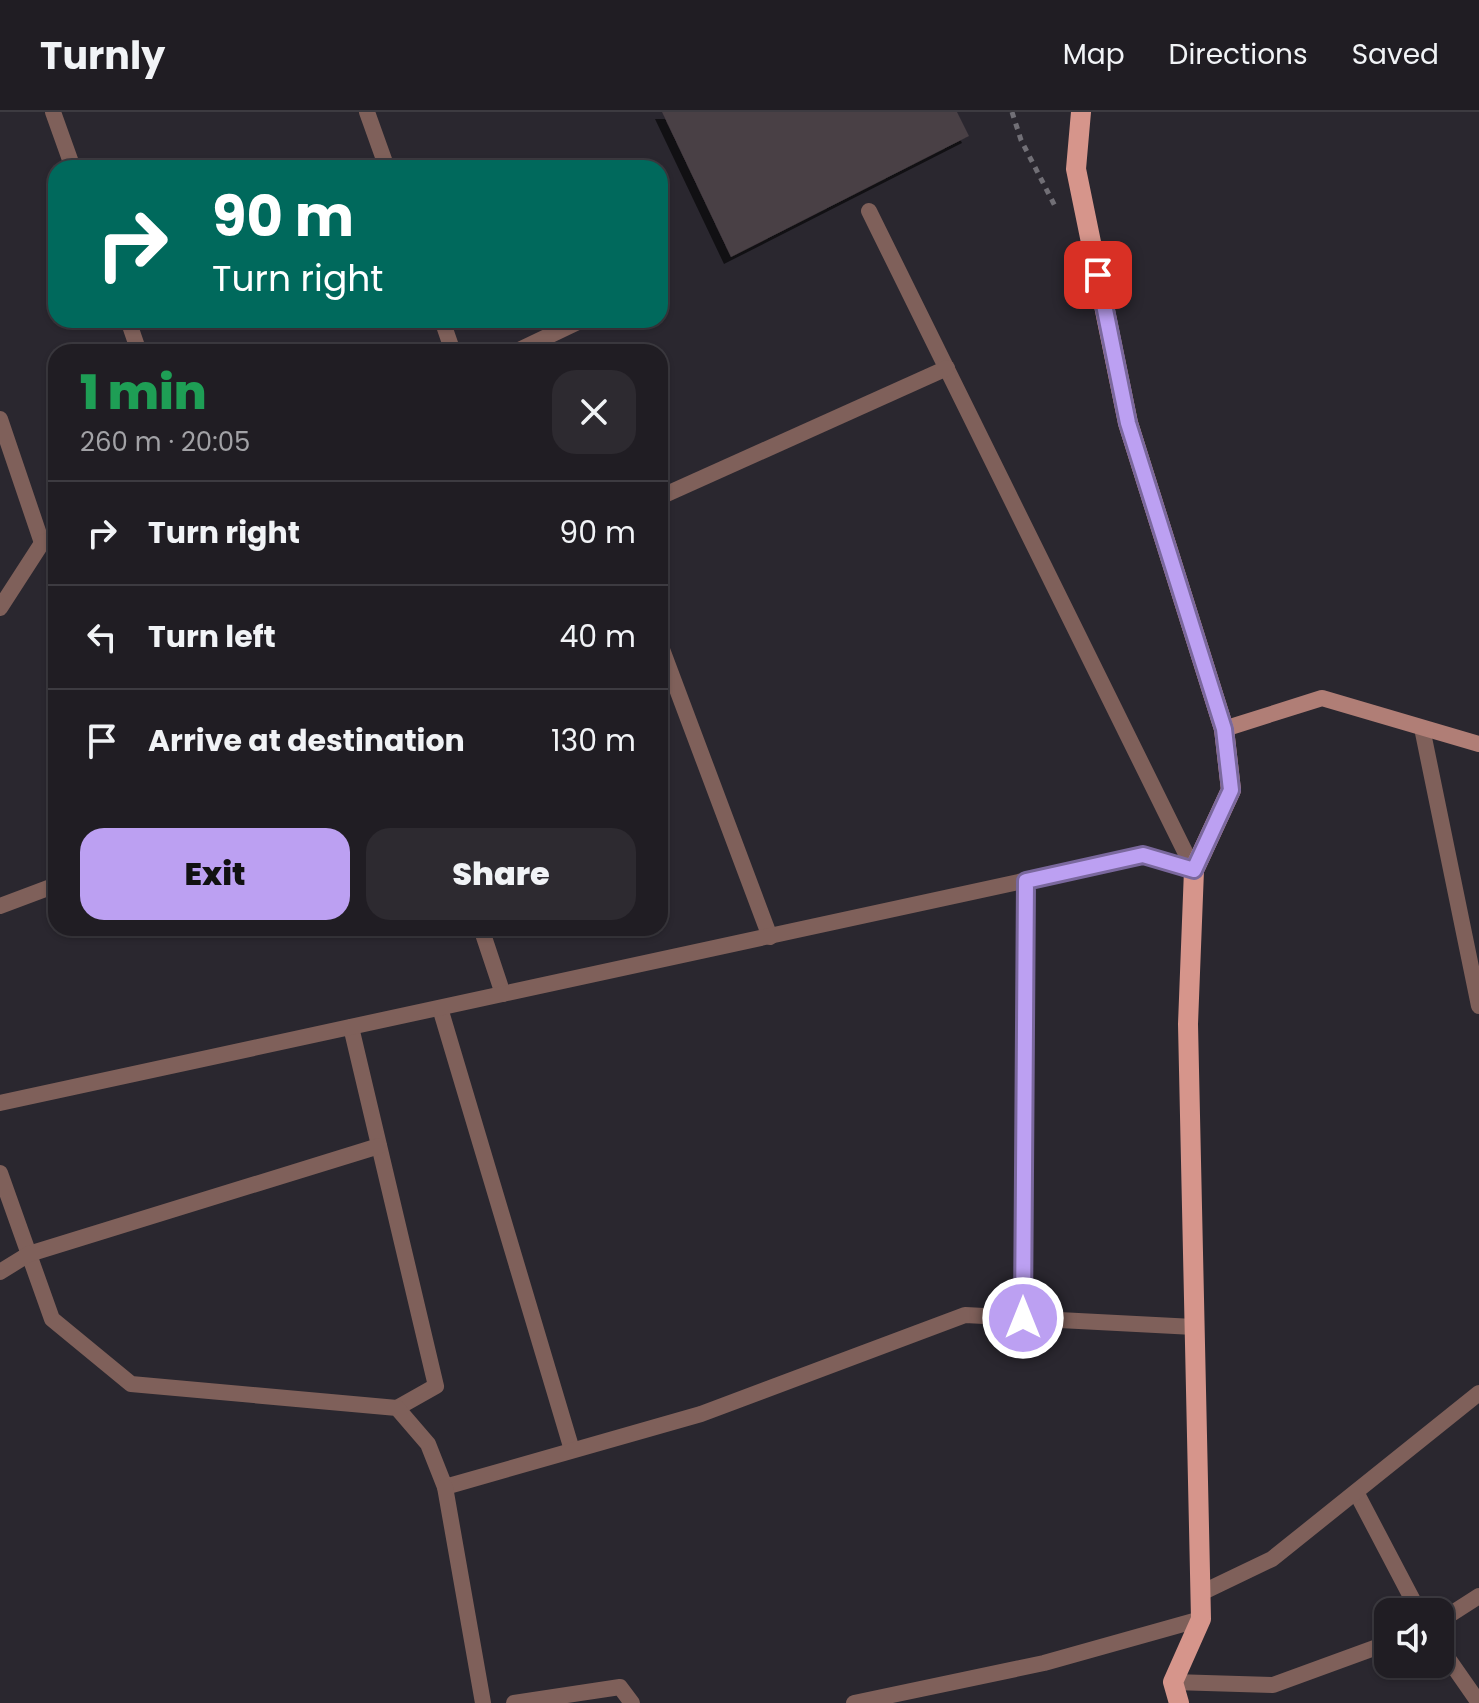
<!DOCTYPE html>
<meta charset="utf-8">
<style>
body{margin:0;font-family:Poppins,sans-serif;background:#2d2a30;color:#f1f3f6;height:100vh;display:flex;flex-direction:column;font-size:30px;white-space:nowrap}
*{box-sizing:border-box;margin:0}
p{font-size:26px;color:#a2a2a6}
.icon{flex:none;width:44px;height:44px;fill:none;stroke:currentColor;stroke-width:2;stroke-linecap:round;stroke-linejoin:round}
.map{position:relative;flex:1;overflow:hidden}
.drawer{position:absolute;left:48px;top:232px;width:620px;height:592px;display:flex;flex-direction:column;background:#201d23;border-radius:24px;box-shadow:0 2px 6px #0004,0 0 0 2px #3d3b41}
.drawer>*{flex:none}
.hud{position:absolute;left:48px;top:48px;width:620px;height:168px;border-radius:24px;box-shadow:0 2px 6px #0004,0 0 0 2px #3d3b41;background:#00695c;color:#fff;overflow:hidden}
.tools{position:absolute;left:1374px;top:1486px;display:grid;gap:16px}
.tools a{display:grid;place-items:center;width:80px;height:80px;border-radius:16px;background:#201d23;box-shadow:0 2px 6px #0004,0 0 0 2px #3d3b41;font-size:40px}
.pin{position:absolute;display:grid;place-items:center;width:68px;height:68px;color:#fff;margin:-34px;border-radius:16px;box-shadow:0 4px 12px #0006}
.me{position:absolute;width:88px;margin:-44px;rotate:0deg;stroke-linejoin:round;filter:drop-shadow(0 0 6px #0008)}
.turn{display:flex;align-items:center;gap:28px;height:168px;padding:0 32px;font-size:36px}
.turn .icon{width:104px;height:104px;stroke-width:2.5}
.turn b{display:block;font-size:56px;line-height:68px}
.round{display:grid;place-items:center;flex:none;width:84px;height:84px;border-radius:24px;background:#2d2a30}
.overview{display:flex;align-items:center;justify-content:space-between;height:136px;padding:0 32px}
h1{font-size:48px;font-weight:800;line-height:60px;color:#1e9e55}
.primary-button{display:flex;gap:16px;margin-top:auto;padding:16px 32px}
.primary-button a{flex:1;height:92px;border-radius:24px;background:#bca0f2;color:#111;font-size:32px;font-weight:800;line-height:92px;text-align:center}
.primary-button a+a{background:#2d2a30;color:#f1f3f6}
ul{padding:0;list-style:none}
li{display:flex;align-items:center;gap:24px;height:104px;padding:0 32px;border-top:2px solid #3d3b41}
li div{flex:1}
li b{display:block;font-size:30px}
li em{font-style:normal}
header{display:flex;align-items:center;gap:48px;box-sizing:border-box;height:112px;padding:0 40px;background:#201d23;border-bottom:2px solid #3d3b41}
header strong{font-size:38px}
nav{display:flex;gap:44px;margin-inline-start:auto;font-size:28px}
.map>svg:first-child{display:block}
.building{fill:#483f44;filter:url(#shadow)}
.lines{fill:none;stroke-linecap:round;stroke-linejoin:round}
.path{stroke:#716f76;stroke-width:5;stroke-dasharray:6 6;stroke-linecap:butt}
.street{stroke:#7f605a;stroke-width:16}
.secondary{stroke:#b07e76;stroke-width:16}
.primary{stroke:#d6958b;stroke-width:20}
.route-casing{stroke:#7a689d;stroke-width:20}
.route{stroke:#bca0f2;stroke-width:14}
</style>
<header>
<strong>Turnly</strong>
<nav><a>Map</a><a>Directions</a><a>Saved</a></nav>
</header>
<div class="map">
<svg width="1479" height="1591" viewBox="0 0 1479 1591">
<defs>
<filter id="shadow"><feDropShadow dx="-7" dy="7" stdDeviation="0" flood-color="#0009"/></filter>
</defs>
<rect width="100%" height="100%" fill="#2a272f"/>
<polygon class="building" points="662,0 957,0 969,24 731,145"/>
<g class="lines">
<polyline class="path" points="1012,0 1021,28 1056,96"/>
<g class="street">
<polyline points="53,0 73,56"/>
<polyline points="367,0 387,56"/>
<polyline points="869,99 1194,758"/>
<polyline points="128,208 139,240"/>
<polyline points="442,208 453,240"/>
<polyline points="515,240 582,208"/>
<polyline points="0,307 42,431"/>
<polyline points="660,385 947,256"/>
<polyline points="0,496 42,431 56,426"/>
<polyline points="660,532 770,825"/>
<polyline points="1422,616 1479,894"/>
<polyline points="0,794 56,773"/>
<polyline points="481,816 503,882"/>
<polyline points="440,896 572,1338"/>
<polyline points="351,915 436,1274 397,1296"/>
<polyline points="0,991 1143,743 1194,758"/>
<polyline points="0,1061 52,1207 131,1272 397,1296 428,1332 445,1375 701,1302 965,1203 1194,1215"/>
<polyline points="0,1160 29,1142 379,1034"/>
<polyline points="1023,1206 1026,769"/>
<polyline points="445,1375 483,1591"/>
<polyline points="1356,1380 1419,1500"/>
<polyline points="1201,1481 1272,1447 1479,1281"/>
<polyline points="1440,1509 1479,1484"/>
<polyline points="1440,1535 1479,1591"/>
<polyline points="1173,1570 1273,1573 1388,1531"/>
<polyline points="514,1591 620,1575 632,1591"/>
<polyline points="854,1591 1044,1551 1201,1507"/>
</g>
<polyline class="secondary" points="1224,617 1322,586 1479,632"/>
<polyline class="primary" points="1081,0 1076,57 1128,311 1224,617 1231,678 1194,758 1188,912 1201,1507 1173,1570 1179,1591"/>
</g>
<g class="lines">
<g class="route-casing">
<polyline id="route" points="1023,1206 1026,769 1143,743 1194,758 1231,678 1224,617 1128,311 1098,163"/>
</g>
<use href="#route" class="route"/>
</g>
</svg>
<div class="tools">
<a><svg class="icon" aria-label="sound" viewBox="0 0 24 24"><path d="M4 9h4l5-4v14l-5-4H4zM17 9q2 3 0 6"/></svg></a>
</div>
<div class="pin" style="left:1098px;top:163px;background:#d93025"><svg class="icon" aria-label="arrive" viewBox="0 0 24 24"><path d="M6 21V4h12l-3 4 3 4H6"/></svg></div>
<svg class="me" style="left:1023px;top:1206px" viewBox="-20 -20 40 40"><circle r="17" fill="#bca0f2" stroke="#fff" stroke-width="3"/><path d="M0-11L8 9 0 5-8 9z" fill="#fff"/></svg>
<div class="hud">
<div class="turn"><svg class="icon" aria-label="right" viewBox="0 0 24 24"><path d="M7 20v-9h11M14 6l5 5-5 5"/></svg><div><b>90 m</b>Turn right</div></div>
</div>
<section class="drawer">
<div class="overview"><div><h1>1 min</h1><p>260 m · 20:05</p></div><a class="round"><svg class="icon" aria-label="close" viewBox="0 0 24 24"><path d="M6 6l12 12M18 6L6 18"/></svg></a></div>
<ul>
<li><svg class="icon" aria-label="right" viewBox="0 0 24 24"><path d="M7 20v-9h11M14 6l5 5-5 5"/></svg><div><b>Turn right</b></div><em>90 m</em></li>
<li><svg class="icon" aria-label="left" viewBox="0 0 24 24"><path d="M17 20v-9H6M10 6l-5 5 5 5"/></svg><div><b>Turn left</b></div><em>40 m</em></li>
<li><svg class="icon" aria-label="arrive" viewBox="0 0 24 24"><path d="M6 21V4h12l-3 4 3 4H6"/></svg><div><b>Arrive at destination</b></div><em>130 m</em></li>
</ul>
<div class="primary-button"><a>Exit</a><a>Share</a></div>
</section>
</div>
